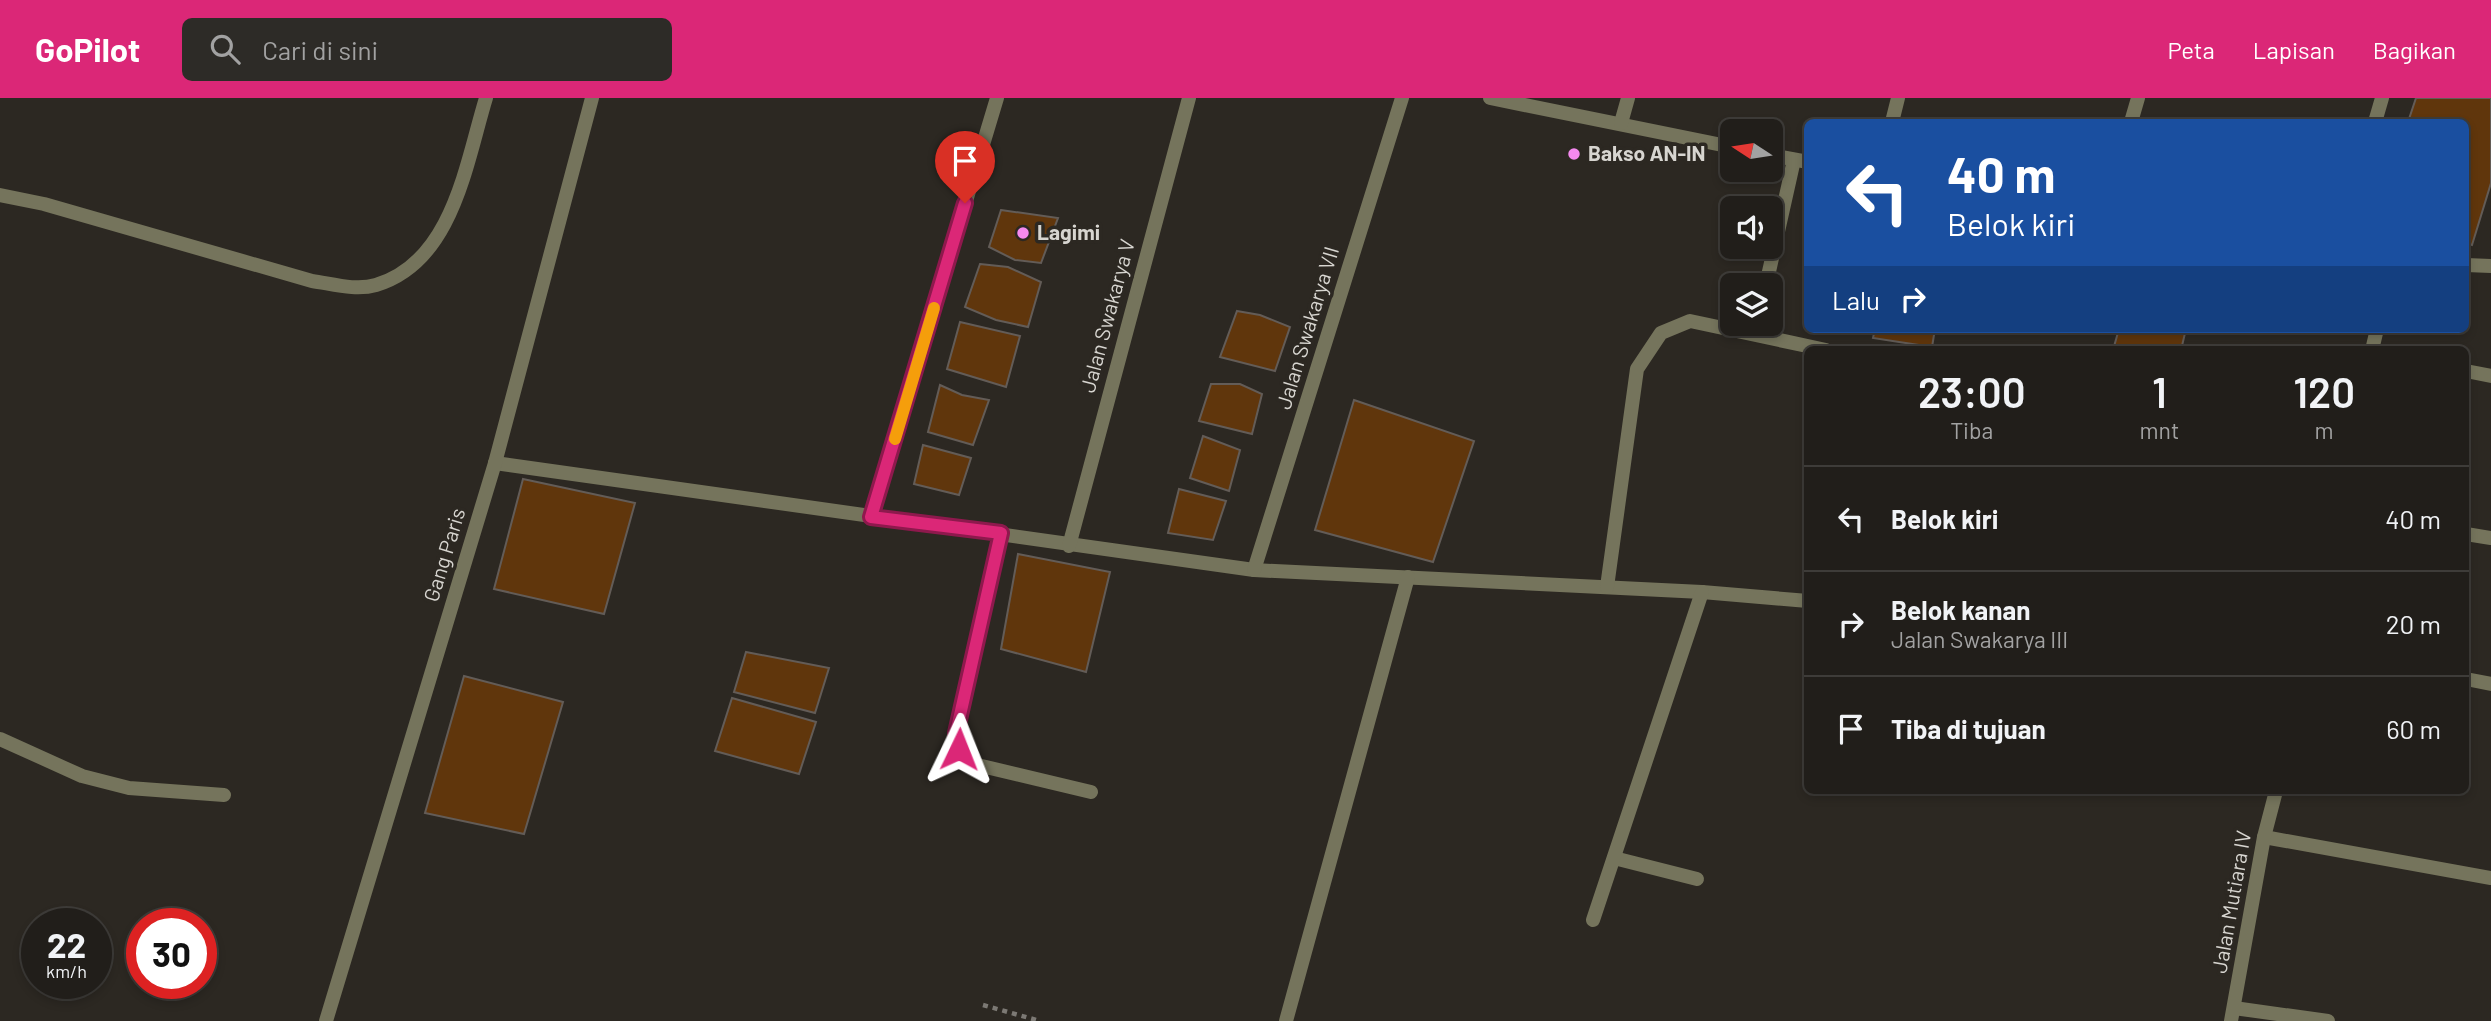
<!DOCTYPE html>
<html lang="id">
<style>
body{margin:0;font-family:Barlow,sans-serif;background:#2d2b27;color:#f1f3f6;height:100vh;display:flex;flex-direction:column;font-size:26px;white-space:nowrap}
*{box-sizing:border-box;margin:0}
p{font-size:23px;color:#a2a2a2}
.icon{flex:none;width:38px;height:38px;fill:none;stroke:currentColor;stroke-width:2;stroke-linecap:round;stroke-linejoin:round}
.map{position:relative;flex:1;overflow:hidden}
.sheet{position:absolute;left:1804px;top:248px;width:665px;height:448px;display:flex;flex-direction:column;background:#211e1a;border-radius:10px;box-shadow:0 4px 10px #0003,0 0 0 2px #3e3c39}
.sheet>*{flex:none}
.hud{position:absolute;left:1804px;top:21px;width:665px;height:214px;border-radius:10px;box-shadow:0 4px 10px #0003,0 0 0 2px #3e3c39;background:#1a4fa0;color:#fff;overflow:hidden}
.needle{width:46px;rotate:282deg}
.fabs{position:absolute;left:1720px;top:21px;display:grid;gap:14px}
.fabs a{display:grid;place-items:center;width:63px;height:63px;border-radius:10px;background:#211e1a;box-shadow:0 4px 10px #0003,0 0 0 2px #3e3c39;font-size:35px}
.speed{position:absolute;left:21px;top:810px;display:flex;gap:14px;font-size:35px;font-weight:700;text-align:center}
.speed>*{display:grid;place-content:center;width:91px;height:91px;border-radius:50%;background:#211e1a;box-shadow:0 4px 10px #0003,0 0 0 2px #3e3c39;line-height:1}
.speed small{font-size:18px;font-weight:400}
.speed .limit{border:10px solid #d22;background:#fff;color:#111}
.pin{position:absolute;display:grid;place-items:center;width:60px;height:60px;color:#fff;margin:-72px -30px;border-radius:50% 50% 50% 0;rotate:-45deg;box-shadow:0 0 7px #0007}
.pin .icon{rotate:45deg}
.me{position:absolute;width:77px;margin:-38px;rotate:2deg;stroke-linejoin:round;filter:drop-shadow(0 0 5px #0008)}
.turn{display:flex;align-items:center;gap:24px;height:147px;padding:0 28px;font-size:32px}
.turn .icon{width:91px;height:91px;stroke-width:2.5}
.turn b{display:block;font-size:49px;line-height:60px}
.then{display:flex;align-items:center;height:66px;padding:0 28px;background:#0003;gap:14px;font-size:26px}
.eta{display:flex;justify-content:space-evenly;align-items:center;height:119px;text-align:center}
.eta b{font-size:42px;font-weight:600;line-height:49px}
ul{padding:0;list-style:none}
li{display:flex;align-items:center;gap:21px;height:105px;padding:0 28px;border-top:2px solid #3e3c39}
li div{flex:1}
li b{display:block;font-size:26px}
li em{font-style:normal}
header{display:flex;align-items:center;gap:42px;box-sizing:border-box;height:98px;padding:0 35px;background:#db2777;color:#fff}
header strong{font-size:33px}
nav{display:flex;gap:38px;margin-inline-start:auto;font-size:24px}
.search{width:490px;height:63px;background:#2d2b27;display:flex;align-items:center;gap:18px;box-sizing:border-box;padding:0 24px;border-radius:10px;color:#a2a2a2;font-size:26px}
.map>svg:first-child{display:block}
.building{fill:#60360c;stroke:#635c57;stroke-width:2}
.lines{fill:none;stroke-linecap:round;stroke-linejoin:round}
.path{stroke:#7c7974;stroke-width:4.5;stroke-dasharray:5 5;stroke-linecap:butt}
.lane{stroke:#75745c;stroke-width:14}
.street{stroke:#75745c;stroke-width:14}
.route-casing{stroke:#8e194d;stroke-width:18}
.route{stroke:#db2777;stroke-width:12}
.slow{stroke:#f59e0b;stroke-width:12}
.poi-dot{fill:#f589ef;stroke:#2c2822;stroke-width:2.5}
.labels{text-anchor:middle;stroke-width:7;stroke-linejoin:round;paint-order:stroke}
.poi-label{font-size:21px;font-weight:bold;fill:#d7d5d0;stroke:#2c2822;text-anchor:start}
.street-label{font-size:21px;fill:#d7d5d0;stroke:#2c2822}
</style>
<header>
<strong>GoPilot</strong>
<div class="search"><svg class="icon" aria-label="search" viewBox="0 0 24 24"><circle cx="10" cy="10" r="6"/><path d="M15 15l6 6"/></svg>Cari di sini</div>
<nav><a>Peta</a><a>Lapisan</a><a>Bagikan</a></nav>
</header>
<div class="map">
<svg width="2491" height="923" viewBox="0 0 2491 923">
<rect width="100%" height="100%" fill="#2c2822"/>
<g class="building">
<polygon points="2416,0 2491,0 2491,85 2472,147 2466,145 2466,24 2408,24"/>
<polygon points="1001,112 1058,120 1041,165 1015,162 989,149"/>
<polygon points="980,166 1008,169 1041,184 1028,229 996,222 965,209"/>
<polygon points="1237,213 1260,217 1290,229 1275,273 1220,259"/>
<polygon points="960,224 1020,238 1006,289 947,271"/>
<polygon points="1875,231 1935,231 1932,249 1873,240"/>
<polygon points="2119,231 2186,231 2181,252 2113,252"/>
<polygon points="1211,286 1240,286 1262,296 1252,336 1199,323"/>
<polygon points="940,287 962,297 989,302 973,347 928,334"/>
<polygon points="1354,302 1474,343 1433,464 1315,432"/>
<polygon points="1203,338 1240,352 1229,393 1190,380"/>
<polygon points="923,347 971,360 959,397 914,386"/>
<polygon points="523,381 635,405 604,516 494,491"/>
<polygon points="1179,391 1226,403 1213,442 1168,435"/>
<polygon points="1018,456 1110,474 1086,574 1001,551"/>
<polygon points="746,554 829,570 815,615 734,594"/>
<polygon points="464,578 563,604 524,736 425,715"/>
<polygon points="732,600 816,624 799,676 715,653"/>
</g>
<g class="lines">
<polyline class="path" points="983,907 1040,923"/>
<path class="lane" d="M0,97L44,106L312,183C333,186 356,193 376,187C453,164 466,65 486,0"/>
<g class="street">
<polyline points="1490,0 1732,49"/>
<polyline points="1892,24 1898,0"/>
<polyline points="2131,24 2138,0"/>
<polyline points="2375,24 2382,0"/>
<polyline points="1621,25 1628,0"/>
<polyline points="1771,57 1808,64"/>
<polyline points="2466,167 2491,168"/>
<polyline points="1766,187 1794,62"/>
<polyline points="2372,252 2377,231"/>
<polyline points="2466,273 2491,278"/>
<polyline points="495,365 1254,472 1702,494 1808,503"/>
<polyline points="871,419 997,0"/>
<polyline points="1001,435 955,635 959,651 969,665 1091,694"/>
<polyline points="2466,436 2491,440"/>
<polyline points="1069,448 1189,0"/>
<polyline points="1254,472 1402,0"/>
<polyline points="1607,489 1637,271 1661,235 1690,223 1826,252"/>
<polyline points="2466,581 2491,586"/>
<polyline points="0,641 82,678 129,690 224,697"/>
<polyline points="2264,739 2491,780"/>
<polyline points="1614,760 1697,781"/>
<polyline points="1593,822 1702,494"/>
<polyline points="2234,910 2328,923"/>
<polyline points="326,923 495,365 592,0"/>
<polyline points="1286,923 1408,479"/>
<polyline points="2231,923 2264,739 2276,693"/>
</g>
</g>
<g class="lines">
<g class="route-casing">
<polyline id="route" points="959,651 956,635 1001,435 871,419 965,105"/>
</g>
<use href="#route" class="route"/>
<polyline class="slow" points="895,341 934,210"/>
</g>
<g class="poi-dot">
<circle cx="1574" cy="56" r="7"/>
<circle cx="1023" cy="135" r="7"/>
</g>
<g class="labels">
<g class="poi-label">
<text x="1588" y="63">Bakso AN-IN</text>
<text x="1037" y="142">Lagimi</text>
</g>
<g class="street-label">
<text transform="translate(1108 218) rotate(-75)" y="7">Jalan Swakarya V</text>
<text transform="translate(1308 230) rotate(-73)" y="7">Jalan Swakarya VII</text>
<text transform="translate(445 457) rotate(-73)" y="7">Gang Paris</text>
<text transform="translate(2232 804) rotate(-80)" y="7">Jalan Mutiara IV</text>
</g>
</g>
</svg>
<div class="fabs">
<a><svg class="needle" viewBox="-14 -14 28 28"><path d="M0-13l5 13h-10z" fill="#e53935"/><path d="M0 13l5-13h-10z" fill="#a2a2a2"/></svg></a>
<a><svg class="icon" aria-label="sound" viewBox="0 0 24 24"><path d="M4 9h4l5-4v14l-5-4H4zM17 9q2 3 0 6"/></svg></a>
<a><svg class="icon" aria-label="layers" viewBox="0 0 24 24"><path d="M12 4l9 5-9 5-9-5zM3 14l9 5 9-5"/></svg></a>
</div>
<div class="speed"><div>22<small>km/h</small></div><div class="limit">30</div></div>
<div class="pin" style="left:965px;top:105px;background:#d93025"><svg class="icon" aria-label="arrive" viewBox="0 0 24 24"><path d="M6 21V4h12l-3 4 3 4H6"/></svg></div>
<svg class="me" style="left:959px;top:651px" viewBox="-20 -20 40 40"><path d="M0-17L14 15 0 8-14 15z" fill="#db2777" stroke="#fff" stroke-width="4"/></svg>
<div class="hud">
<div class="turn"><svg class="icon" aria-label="left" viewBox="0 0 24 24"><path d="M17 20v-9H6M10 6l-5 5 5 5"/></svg><div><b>40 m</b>Belok kiri</div></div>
<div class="then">Lalu<svg class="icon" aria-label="right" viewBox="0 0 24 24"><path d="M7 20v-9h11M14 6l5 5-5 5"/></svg></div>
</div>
<section class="sheet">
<div class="eta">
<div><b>23:00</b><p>Tiba</p></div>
<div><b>1</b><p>mnt</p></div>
<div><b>120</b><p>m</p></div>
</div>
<ul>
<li><svg class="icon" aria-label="left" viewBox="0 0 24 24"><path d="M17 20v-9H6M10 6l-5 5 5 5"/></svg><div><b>Belok kiri</b></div><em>40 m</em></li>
<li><svg class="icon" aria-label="right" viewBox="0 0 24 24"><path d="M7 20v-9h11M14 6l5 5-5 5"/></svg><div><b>Belok kanan</b><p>Jalan Swakarya III</p></div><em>20 m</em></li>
<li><svg class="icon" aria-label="arrive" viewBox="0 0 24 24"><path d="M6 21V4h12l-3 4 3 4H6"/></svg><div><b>Tiba di tujuan</b></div><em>60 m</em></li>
</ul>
</section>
</div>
